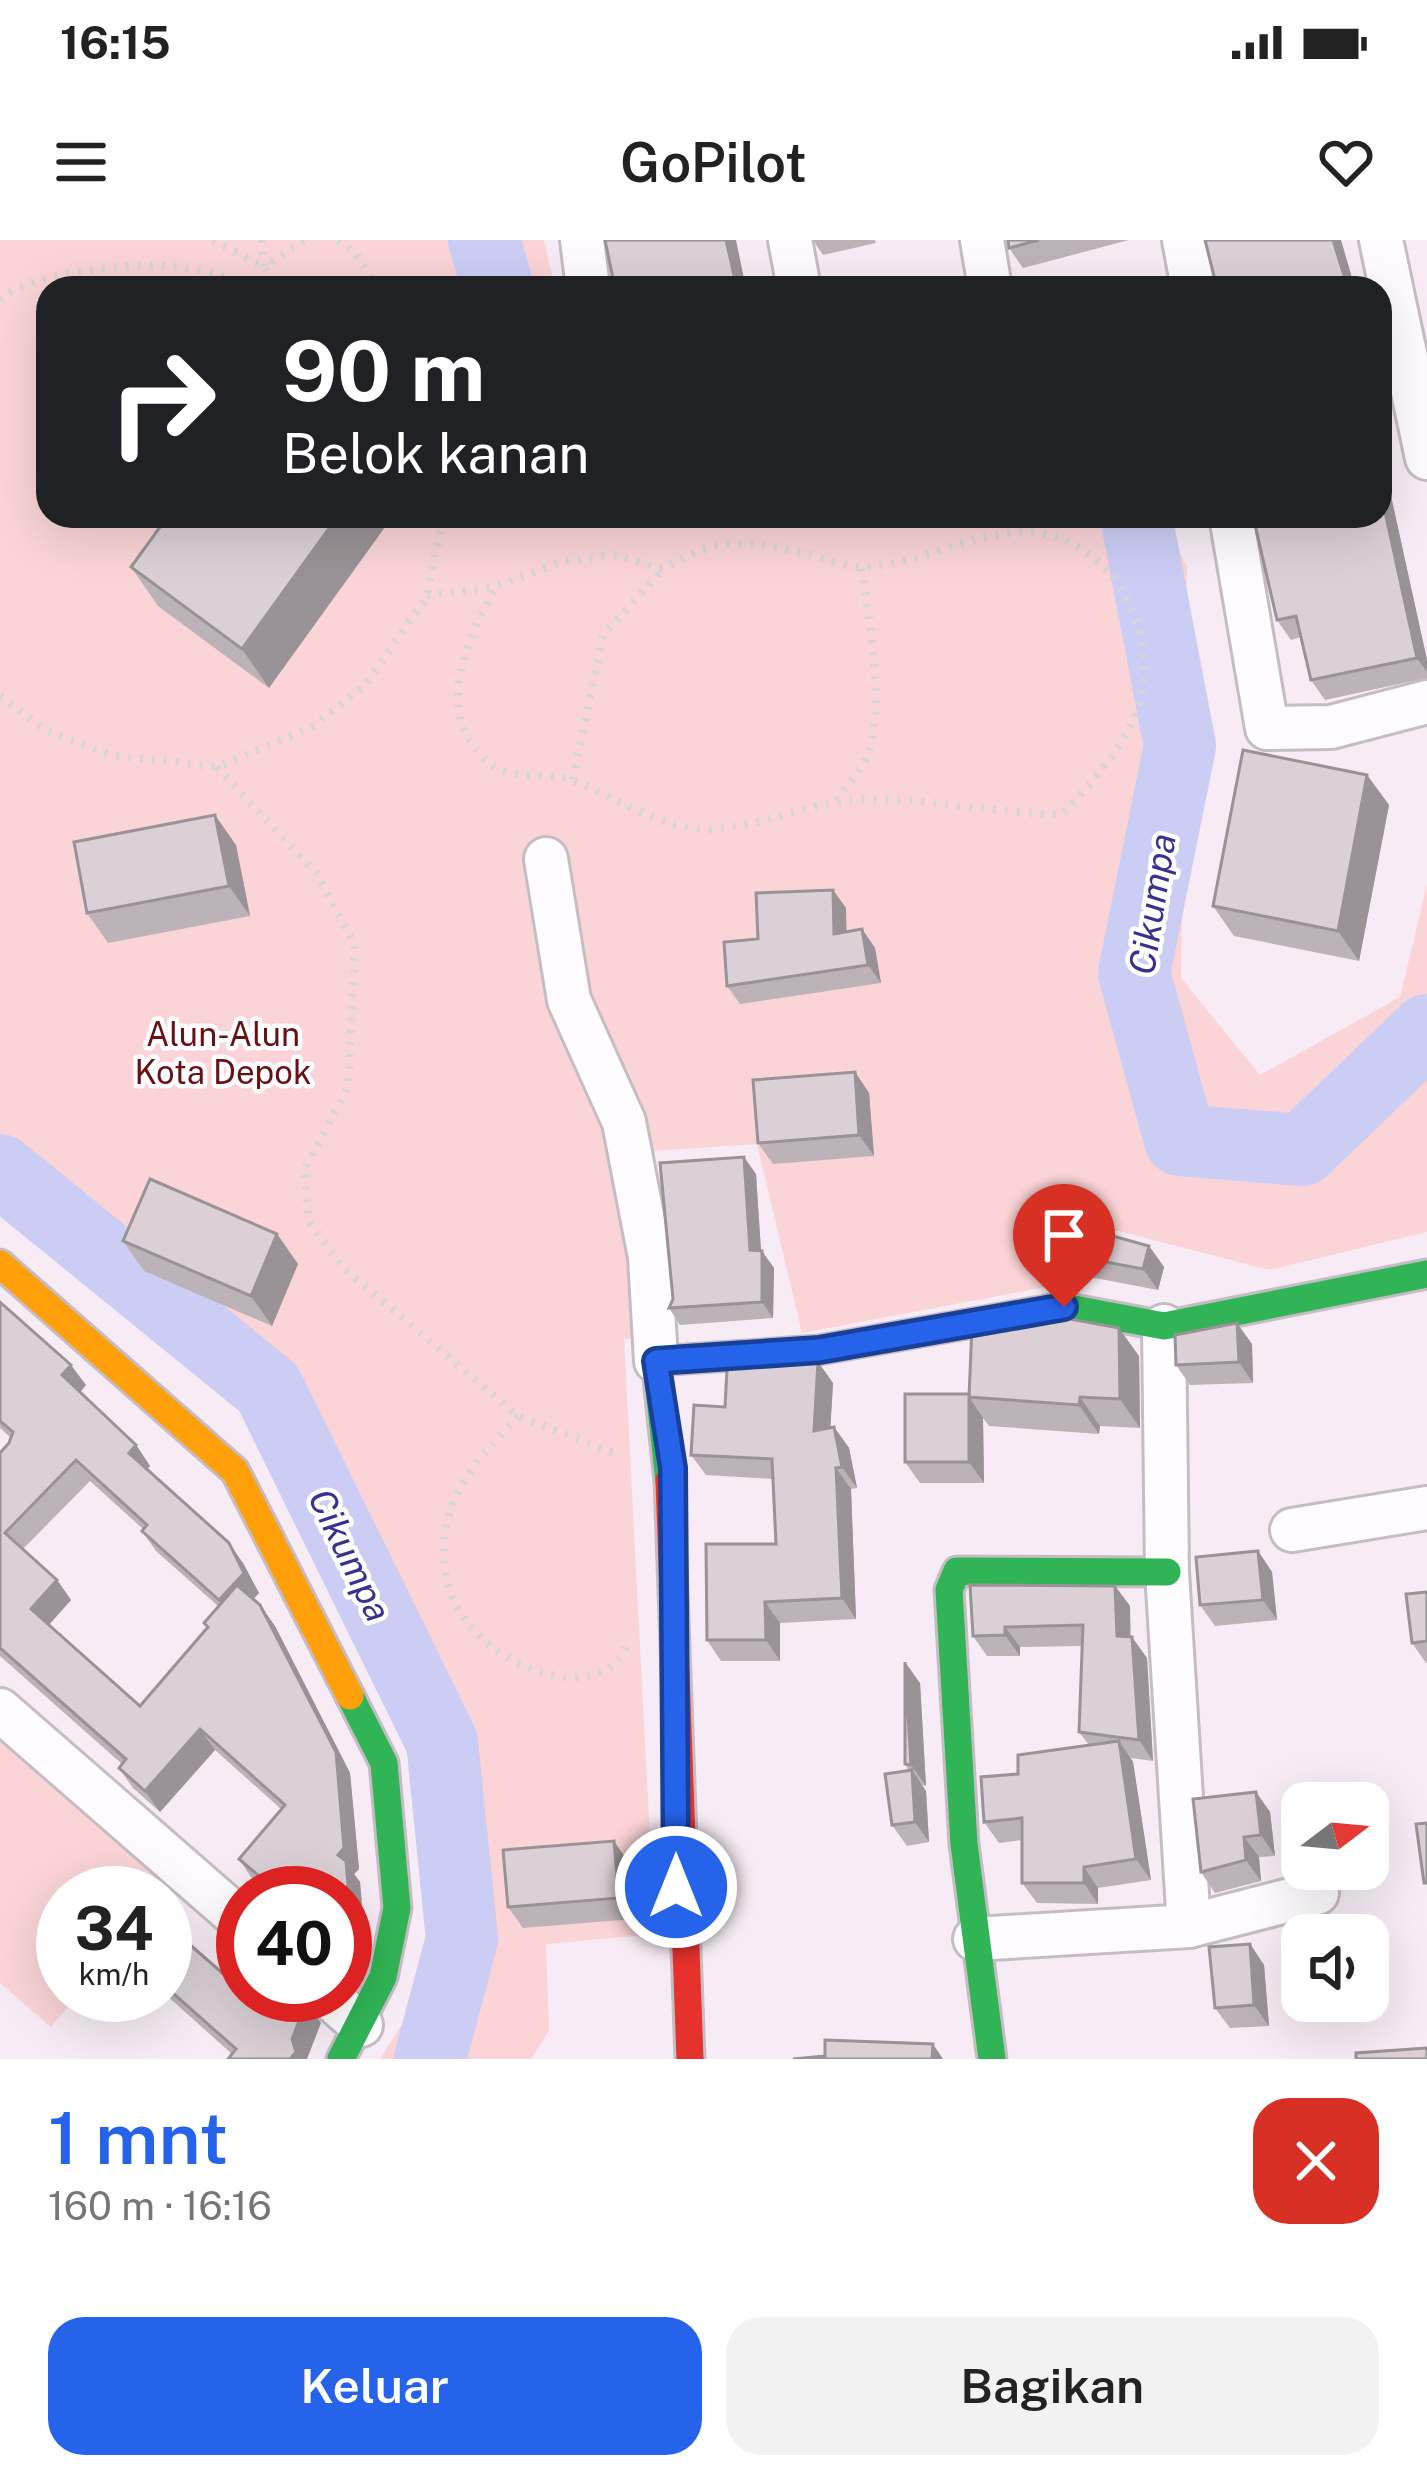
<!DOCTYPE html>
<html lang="id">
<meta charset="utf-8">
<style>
body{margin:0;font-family:"Public Sans",sans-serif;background:#f2f2f2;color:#222;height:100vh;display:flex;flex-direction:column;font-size:45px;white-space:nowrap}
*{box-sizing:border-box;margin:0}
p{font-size:39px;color:#767676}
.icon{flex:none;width:66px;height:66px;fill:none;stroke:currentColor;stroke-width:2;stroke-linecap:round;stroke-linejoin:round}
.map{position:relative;height:1819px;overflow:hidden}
.panel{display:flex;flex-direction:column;background:#fff;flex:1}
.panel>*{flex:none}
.guide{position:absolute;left:36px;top:36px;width:1356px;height:252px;border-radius:36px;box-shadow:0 12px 48px #0002;background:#202124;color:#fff;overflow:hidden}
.needle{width:78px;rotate:74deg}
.fabs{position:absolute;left:1281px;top:1542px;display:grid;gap:24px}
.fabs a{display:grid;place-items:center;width:108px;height:108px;border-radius:24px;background:#fff;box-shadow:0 12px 48px #0002;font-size:60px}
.speed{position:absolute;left:36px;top:1626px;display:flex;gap:24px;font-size:60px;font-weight:700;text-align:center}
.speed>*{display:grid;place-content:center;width:156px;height:156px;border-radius:50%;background:#fff;box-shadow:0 12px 48px #0002;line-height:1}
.speed small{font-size:30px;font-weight:400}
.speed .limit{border:18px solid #d22;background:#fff;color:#111}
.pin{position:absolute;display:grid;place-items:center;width:102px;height:102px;color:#fff;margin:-123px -51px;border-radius:50% 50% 50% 0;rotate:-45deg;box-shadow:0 0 12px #0007}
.pin .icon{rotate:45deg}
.me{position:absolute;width:132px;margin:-66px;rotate:0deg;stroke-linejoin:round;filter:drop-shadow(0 0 9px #0008)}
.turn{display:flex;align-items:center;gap:42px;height:252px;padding:0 48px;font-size:54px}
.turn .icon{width:156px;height:156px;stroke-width:2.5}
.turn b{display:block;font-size:84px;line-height:102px}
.round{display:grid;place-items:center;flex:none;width:126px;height:126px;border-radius:36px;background:#f2f2f2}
.overview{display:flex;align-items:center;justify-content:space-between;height:204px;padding:0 48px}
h1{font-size:72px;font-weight:600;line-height:90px;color:#2563eb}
.button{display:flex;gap:24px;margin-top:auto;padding:24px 48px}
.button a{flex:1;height:138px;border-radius:36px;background:#2563eb;color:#fff;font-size:48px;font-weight:600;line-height:138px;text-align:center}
.button a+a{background:#f2f2f2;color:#222}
.status{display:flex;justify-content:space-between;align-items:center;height:84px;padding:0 60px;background:#fff;direction:ltr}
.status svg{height:33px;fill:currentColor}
header{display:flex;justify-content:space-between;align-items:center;height:156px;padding:0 48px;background:#fff;font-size:54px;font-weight:600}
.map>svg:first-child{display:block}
.green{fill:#fad4d6}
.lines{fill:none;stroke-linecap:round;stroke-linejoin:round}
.river{stroke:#cccdf4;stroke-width:72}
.street-casing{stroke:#c6bdc4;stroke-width:48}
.fast-casing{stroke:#c6bdc4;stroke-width:33}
.slow-casing{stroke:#c6bdc4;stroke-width:33}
.jam-casing{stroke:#c6bdc4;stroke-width:33}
.path{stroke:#d8d5d8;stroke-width:8;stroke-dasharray:3 9;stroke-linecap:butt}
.street{stroke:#fefcfe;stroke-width:42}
.fast{stroke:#30b455;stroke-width:27}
.slow{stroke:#ff9f0a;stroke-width:27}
.jam{stroke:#e5322d;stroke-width:27}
.wall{fill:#bbb3b8;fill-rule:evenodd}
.shaded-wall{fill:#999296}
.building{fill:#dad0d6;stroke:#999296;stroke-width:3}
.route-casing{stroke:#184099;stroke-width:30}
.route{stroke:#2563eb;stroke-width:21}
.labels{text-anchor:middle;stroke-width:9;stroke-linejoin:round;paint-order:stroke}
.park-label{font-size:33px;fill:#691014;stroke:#fff}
.water-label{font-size:36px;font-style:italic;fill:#383192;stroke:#fff}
</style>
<div class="status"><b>16:15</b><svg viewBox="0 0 49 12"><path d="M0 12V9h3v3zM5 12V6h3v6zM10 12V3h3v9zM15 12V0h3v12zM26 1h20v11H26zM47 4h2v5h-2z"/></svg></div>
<header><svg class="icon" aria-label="menu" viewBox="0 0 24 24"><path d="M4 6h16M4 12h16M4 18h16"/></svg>GoPilot<svg class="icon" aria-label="heart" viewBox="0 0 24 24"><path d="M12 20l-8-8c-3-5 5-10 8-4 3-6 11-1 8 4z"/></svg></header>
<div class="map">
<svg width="1427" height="1819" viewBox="0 0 1427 1819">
<rect width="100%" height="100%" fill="#f7ecf5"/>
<g class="green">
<polygon points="0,0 544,0 555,48 48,48 48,276 1160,276 1187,326 1181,738 1260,835 1400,757 1427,645 1427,992 1269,1030 1042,971 1046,1047 802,1093 757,904 651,911 665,1096 624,1099 655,1694 546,1704 549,1791 531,1819 380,1819 455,1701 434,1502 259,1151 62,969 0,946"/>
<polygon points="0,1501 169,1646 163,1653 63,1653 63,1755 78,1755 51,1787 0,1743"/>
</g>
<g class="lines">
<g class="river">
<polyline points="484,0 498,48"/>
<polyline points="1136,276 1180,506 1134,733 1180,900 1302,910 1427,790"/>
<polyline points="0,930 268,1148 442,1502 462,1699 430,1819"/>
</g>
<g class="street-casing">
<g id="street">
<polyline points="582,0 588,48"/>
<polyline points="790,0 799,48"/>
<polyline points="982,0 990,48"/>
<polyline points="1184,0 1193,48"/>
<polyline points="1381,0 1427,218"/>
<polyline points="1231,276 1267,488 1331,487 1427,462"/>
<polyline points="546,619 569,760 624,882 650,1017 656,1121"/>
<polyline points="1164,1086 1167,1332 1189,1686"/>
<polyline points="1292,1290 1427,1268"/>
<polyline points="0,1470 243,1682"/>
<polyline points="975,1699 1189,1686 1317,1653"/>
<polyline points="327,1755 361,1785"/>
</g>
</g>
<g class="fast-casing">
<g id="fast">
<polyline points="669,1241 656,1121 819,1110 1063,1067 1164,1086 1427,1034"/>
<polyline points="341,1819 383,1737 397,1668 384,1523 350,1456"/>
<polyline points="992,1819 964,1604 949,1350 957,1331 1167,1332"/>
</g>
</g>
<g class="slow-casing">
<polyline id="slow" points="0,1024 235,1231 350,1456"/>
</g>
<g class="jam-casing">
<polyline id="jam" points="669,1241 690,1819"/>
</g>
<g class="path">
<polyline points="213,0 264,27 279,48"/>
<polyline points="261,0 264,27 305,0"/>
<polyline points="338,0 356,14 379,48"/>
<path d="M0,60C26,33 129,23 166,26C197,28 229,38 258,48"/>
<path d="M427,356L497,346L564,321L617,315L663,329C722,293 754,301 819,317C833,321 850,328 864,327C918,325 969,293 1024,292C1103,291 1155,379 1142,453C1133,500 1093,540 1063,574C995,574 930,558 863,559C808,560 758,591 702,589C658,587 614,556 574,541C551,532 514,540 494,526C429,481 466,399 497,346"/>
<polyline points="0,456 47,491 111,515 217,527 312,487 366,444 427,356 443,276"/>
<polyline points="217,527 316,633 355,705 348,848 304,930 309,981 341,1026 518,1176 619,1215"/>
<polyline points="573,540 603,395 663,329"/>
<path d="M836,560C845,547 857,535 864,522C888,476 869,378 861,328"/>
<path d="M518,1176C497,1200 469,1226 456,1256C391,1409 601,1484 626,1406"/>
</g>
<use href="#street" class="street"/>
<use href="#fast" class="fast"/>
<use href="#slow" class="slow"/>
<use href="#jam" class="jam"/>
</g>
<g class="wall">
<polygon points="813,0 875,0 876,3 823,15"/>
<polygon points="1008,0 1129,0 1023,28 1009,8"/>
<polygon points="1380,206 1427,420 1427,438 1325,460 1311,440 1301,397 1291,400 1277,380"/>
<polygon points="168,276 269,448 158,366 131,327"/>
<polygon points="1367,535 1389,565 1359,721 1234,696 1213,666"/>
<polygon points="236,605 250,676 108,703 87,673"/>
<polygon points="833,650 846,668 846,692 862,689 875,708 881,743 740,764 727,746 758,699"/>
<polygon points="855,832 869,853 874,916 773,924 758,903"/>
<polygon points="756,934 761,1011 774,1028 773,1078 680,1085 669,1068"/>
<polygon points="277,994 298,1024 272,1086 144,1031 123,1001"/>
<polygon points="1149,1006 1164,1027 1158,1050 1084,1036 1069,1015"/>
<path d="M0,1062L86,1145L80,1152L136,1205L150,1226L147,1229L243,1323L259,1353L253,1359L260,1365L275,1386L350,1533L359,1629L354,1634L360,1642L362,1666L346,1733L345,1653H269L253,1640L239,1619L281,1569L215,1510L160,1572L133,1548L119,1528L122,1524L0,1416V1213L9,1203L11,1198L0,1188ZM90,1241L143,1289L142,1291L156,1311L218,1366L204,1383L207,1388L140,1466L49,1385L71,1360L57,1340L23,1309Z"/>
<polygon points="1252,1104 1253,1143 1190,1145 1176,1125"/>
<polygon points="1139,1116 1140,1188 1100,1186 1099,1194 989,1186 983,1178 984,1243 920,1243 905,1222 969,1154"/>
<polygon points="818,1122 833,1143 830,1188 834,1187 849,1208 857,1248 851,1249 856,1379 780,1383 780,1421 721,1421 707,1400 776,1304 773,1239 706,1235 691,1215 725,1167"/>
<polygon points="1258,1311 1272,1332 1277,1380 1215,1386 1200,1365"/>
<polygon points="1115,1346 1130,1366 1130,1397 1147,1418 1153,1521 1131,1518 1133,1522 1151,1640 1098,1648 1098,1664 1037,1663 1022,1643 1022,1600 999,1603 984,1582 1018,1534 1089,1505 1079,1492 1082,1406 1020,1407 1020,1416 987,1416 973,1396"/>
<polygon points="1427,1352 1427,1423 1426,1423 1412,1403"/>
<polygon points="920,1443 926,1546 922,1545 926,1551 929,1602 907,1606 892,1585 909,1531 905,1524"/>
<polygon points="1256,1552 1270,1572 1275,1616 1259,1617 1261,1641 1215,1653 1201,1632"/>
<polygon points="614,1601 628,1622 633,1679 523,1688 508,1667"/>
<polygon points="165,1683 268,1773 321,1783 232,1814 165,1754"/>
<polygon points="1250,1704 1264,1725 1269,1786 1230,1788 1215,1768"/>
</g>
<g class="shaded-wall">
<polygon points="726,0 736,0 746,48 737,48"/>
<polygon points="1333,0 1341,0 1355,48 1348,48"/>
<polygon points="1380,206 1427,420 1427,432 1417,418 1380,249"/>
<polygon points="338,276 393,276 269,448 242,409"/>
<polygon points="1367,535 1389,565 1359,721 1338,691"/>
<polygon points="215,575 236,605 250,676 229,646"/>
<polygon points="833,650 846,668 847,712 834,694"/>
<polygon points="862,689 875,708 881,743 868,725"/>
<polygon points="855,832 869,853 874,916 859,895"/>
<polygon points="744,917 756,934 762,1027 762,1011 774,1028 773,1078 762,1062 750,1010"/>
<polygon points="277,994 298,1024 272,1086 251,1056"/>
<polygon points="1149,1006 1164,1027 1158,1050 1143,1029"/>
<polygon points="1237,1083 1252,1104 1253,1143 1239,1122"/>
<polygon points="1119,1088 1139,1116 1140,1188 1120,1159"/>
<polygon points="818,1122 833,1143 829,1212 814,1191"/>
<polygon points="71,1125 86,1145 77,1156 62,1135"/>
<polygon points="969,1157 983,1178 984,1243 969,1222"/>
<polygon points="1080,1157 1100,1186 1099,1194 1079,1165"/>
<polygon points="834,1187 849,1208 857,1248 842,1227"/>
<polygon points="136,1205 150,1226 143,1233 129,1213"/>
<polygon points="836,1228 851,1249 856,1379 842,1358"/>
<polygon points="229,1303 243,1323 259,1353 234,1381 219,1360"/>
<polygon points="1258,1311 1272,1332 1277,1380 1263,1360"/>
<polygon points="57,1340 71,1360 45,1389 31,1369"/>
<polygon points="1115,1346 1130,1366 1131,1417 1117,1396"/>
<polygon points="765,1362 780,1383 780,1421 766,1400"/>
<polygon points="260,1365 275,1386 350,1533 359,1629 354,1634 360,1642 362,1666 346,1733 345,1656"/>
<polygon points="1005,1387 1020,1407 1020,1416 1005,1395"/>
<polygon points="1132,1397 1147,1418 1153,1521 1139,1500"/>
<polygon points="905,1422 920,1443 926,1546 911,1525"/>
<polygon points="200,1489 215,1510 160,1572 145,1551"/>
<polygon points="1119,1501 1133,1522 1151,1640 1136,1619"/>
<polygon points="912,1530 926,1551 929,1602 915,1582"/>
<polygon points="1256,1552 1270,1572 1275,1616 1261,1595"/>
<polygon points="1244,1597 1259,1617 1261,1641 1246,1620"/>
<polygon points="614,1601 628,1622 633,1679 619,1658"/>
<polygon points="1084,1627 1098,1648 1098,1664 1084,1643"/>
<polygon points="1250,1704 1264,1725 1269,1786 1254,1765"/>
<polygon points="306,1763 321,1783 307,1819 290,1819 292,1799"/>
<polygon points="933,1804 943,1819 932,1819"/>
</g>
<g class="building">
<polygon points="605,0 726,0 737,48 615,48"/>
<polygon points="1008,0 1039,0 1009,8"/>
<polygon points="1205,0 1333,0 1348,48 1217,48"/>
<polygon points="1380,249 1417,418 1311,440 1296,376 1277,380 1253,276 1380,276"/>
<polygon points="168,276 338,276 242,409 131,327"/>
<polygon points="1243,510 1367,535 1338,691 1213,666"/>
<polygon points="215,575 229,646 87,673 74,602"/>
<polygon points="833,650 834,694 862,689 868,725 727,746 724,702 758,699 756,653"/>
<polygon points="855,832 859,895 758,903 753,840"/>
<polygon points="744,917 750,1010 762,1011 762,1062 669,1068 673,1059 660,923"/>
<polygon points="150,939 277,994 251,1056 123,1001"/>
<polygon points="1077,986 1149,1006 1143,1029 1069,1015"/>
<polygon points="0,1062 71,1125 62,1135 136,1205 129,1213 229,1303 244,1333 219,1360 142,1291 147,1285 76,1220 5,1293 57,1340 31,1369 140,1466 208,1387 204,1383 237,1345 260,1365 336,1512 344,1608 338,1615 346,1621 348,1645 345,1656 345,1653 279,1653 239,1619 285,1565 200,1489 145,1551 119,1528 126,1519 0,1408 0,1213 9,1203 13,1192 0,1181"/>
<polygon points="1043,1074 1119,1088 1120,1159 1080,1157 1079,1165 969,1157 972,1086"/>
<polygon points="1237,1083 1239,1122 1176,1125 1175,1095"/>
<polygon points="818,1122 814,1191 834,1187 842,1227 836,1228 842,1358 765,1362 766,1400 707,1400 706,1304 776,1304 772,1219 691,1215 694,1165 725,1167 727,1129"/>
<rect x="905" y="1154" width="64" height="68"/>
<polygon points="1258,1311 1263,1360 1200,1365 1196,1317"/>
<polygon points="970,1345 1115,1346 1117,1396 1132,1397 1139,1500 1079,1492 1083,1385 1005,1387 1005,1395 973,1396"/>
<polygon points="1427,1352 1427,1401 1412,1403 1406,1354"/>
<polygon points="905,1422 911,1525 905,1524"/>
<polygon points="1119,1501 1136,1619 1084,1627 1084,1643 1022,1643 1022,1578 984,1582 981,1537 1018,1534 1018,1515"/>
<polygon points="912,1530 915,1582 892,1585 885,1534"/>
<polygon points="1256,1552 1261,1595 1244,1597 1246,1620 1201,1632 1193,1559"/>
<polygon points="1427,1583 1427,1643 1424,1643 1416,1584"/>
<polygon points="614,1601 619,1658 508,1667 503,1610"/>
<polygon points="165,1683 243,1751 243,1755 248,1755 268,1773 283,1755 299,1755 306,1763 292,1799 296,1812 290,1819 228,1819 236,1809 165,1746"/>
<polygon points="1250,1704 1254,1765 1215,1768 1209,1707"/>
<polygon points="825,1800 933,1804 932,1819 793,1819 825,1816"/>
<polygon points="1427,1808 1427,1819 1356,1819 1356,1813"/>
</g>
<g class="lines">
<g class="route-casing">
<polyline id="route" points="676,1647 673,1228 656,1121 819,1110 1064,1067"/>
</g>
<use href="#route" class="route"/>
</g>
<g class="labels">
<g class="park-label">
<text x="223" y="806">Alun-Alun<tspan x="223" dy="38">Kota Depok</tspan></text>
</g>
<g class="water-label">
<text transform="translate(1152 664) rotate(-81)" y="13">Cikumpa</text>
<text transform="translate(350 1315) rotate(64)" y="13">Cikumpa</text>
</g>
</g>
</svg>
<div class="fabs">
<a><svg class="needle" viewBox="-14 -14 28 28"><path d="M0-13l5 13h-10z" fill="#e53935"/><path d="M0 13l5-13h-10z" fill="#767676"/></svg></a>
<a><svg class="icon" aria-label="sound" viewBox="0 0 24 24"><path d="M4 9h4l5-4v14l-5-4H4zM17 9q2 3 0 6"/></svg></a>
</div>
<div class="speed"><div>34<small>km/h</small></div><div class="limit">40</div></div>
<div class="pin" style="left:1064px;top:1067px;background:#d93025"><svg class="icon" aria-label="arrive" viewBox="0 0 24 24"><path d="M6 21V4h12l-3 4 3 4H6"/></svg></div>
<svg class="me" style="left:676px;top:1647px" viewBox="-20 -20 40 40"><circle r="17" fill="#2563eb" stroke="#fff" stroke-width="3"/><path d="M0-11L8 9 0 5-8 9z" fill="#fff"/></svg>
<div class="guide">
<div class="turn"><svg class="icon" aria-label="right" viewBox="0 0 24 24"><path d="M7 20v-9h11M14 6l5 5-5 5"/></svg><div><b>90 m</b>Belok kanan</div></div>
</div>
</div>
<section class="panel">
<div class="overview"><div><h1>1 mnt</h1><p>160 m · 16:16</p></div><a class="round" style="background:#d93025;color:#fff"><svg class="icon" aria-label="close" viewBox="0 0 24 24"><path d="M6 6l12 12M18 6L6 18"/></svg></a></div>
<div class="button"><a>Keluar</a><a>Bagikan</a></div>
</section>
